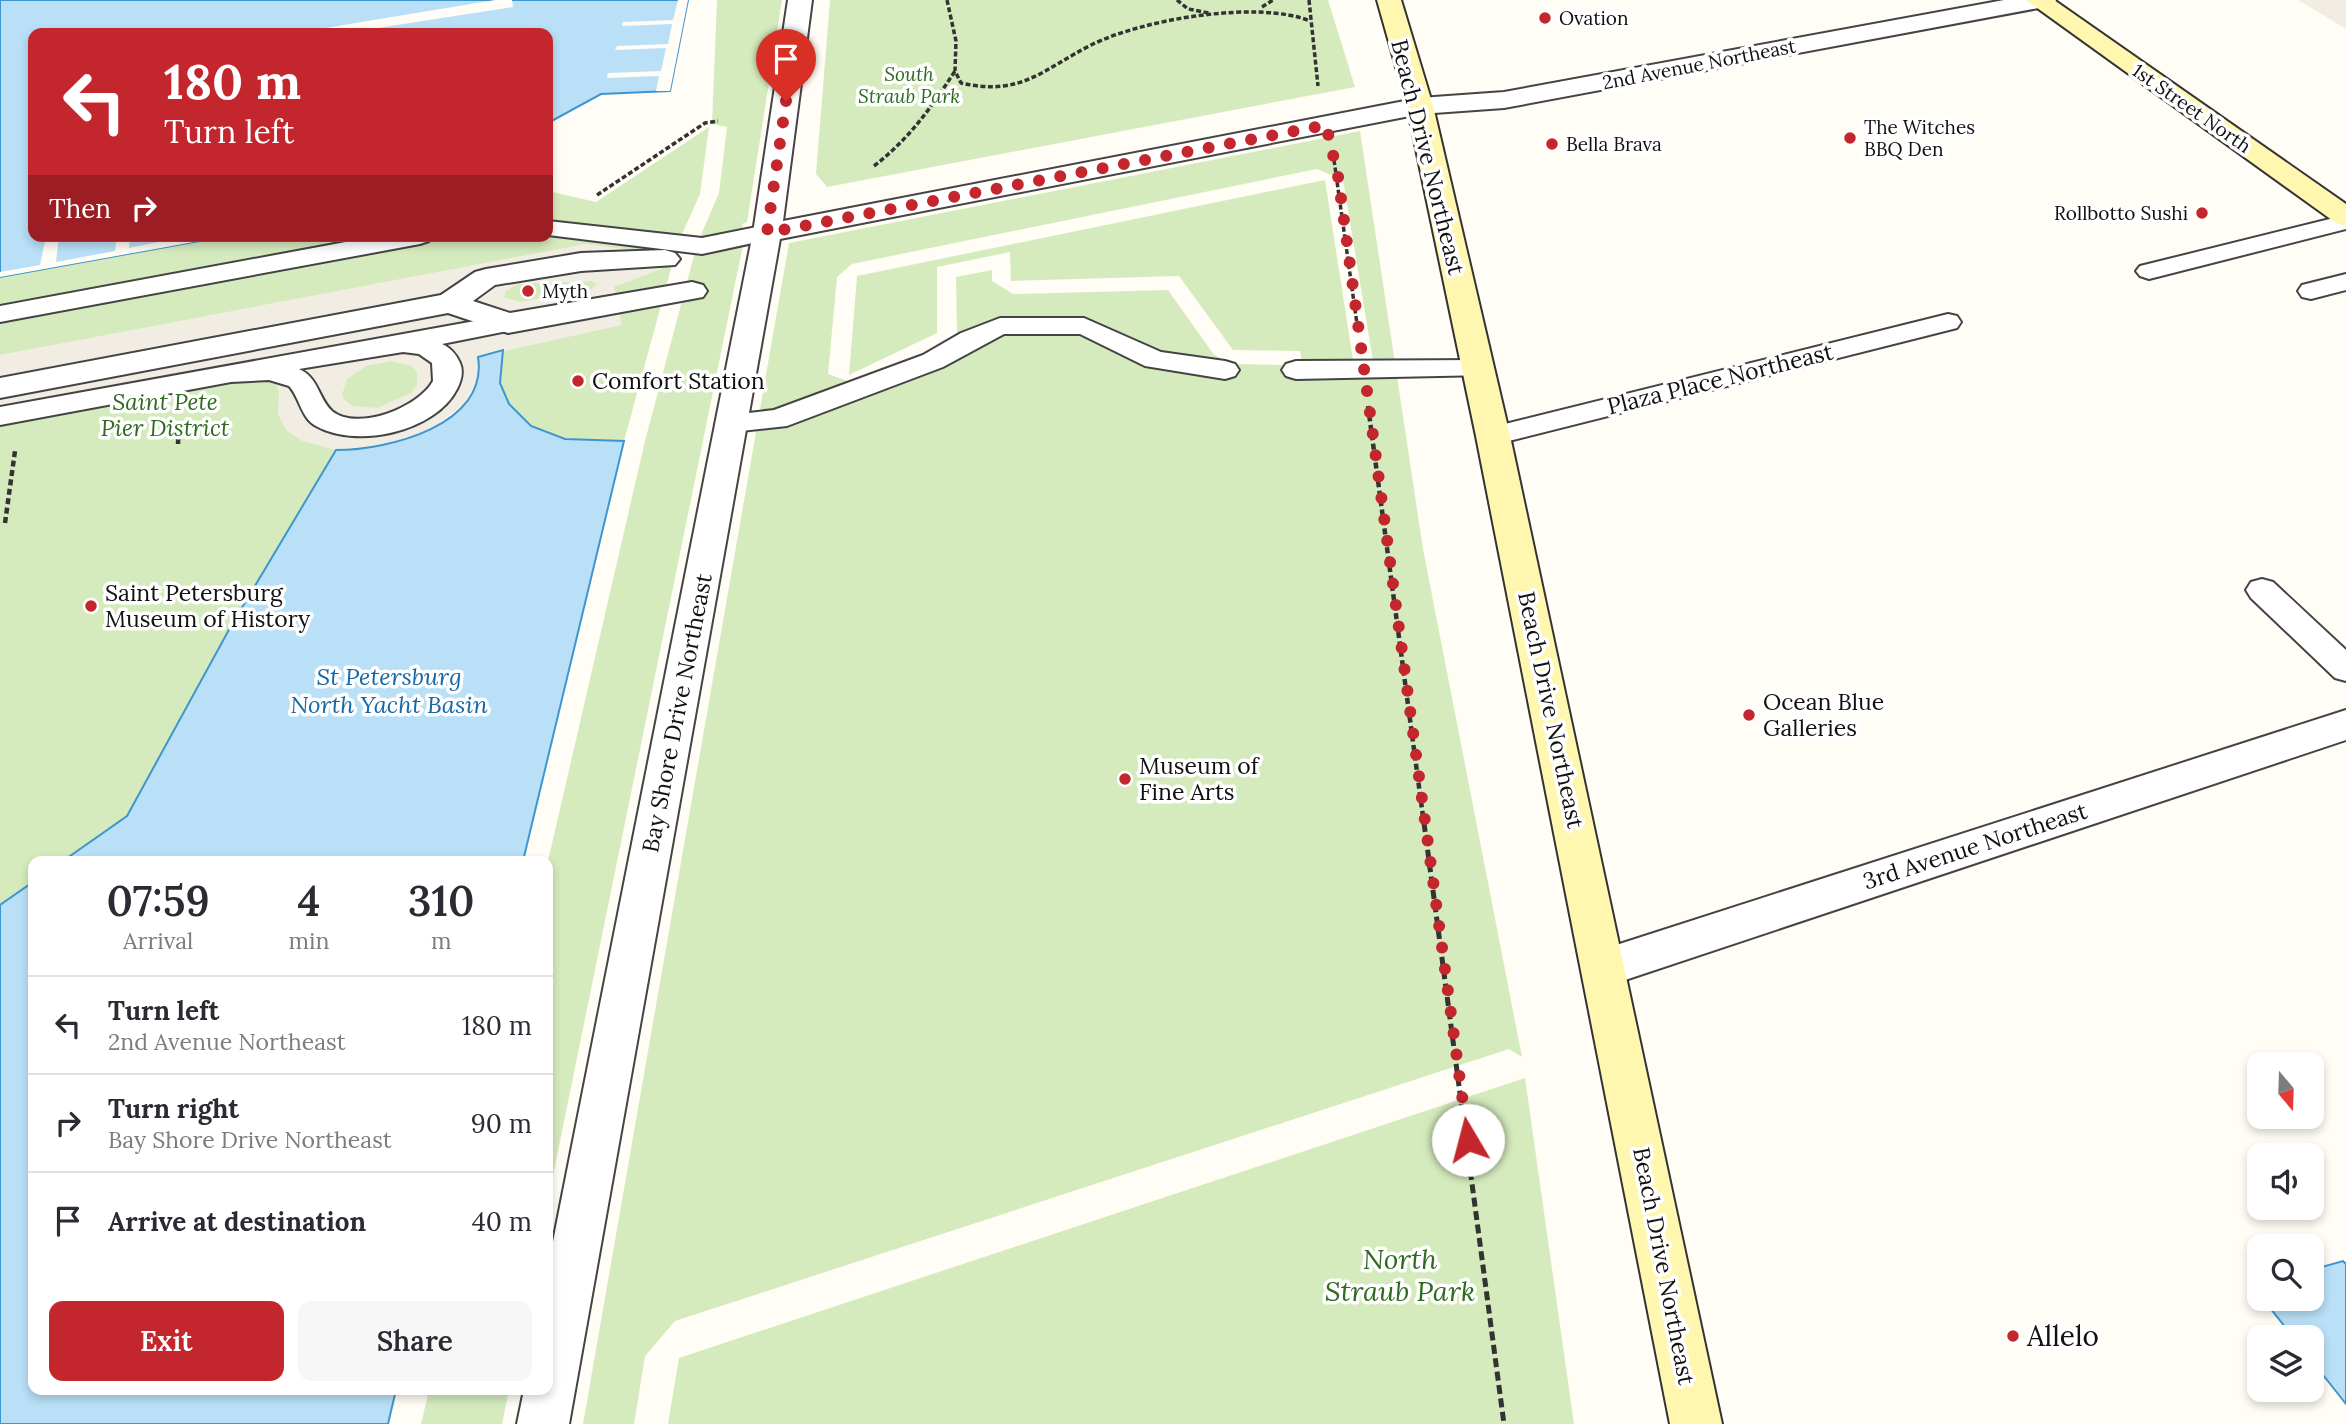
<!DOCTYPE html>
<style>
body{margin:0;font-family:Lora,serif;background:#f7f7f7;color:#2b2b33;height:100vh;display:flex;flex-direction:column;font-size:26px;white-space:nowrap}
*{box-sizing:border-box;margin:0}
p{font-size:23px;color:#7c7c81}
.icon{flex:none;width:38px;height:38px;fill:none;stroke:currentColor;stroke-width:2;stroke-linecap:round;stroke-linejoin:round}
.map{position:relative;flex:1;overflow:hidden}
.side{position:absolute;left:28px;top:856px;width:525px;height:539px;display:flex;flex-direction:column;background:#fff;border-radius:14px;box-shadow:0 4px 10px #0003}
.side>*{flex:none}
.top-card{position:absolute;left:28px;top:28px;width:525px;height:214px;border-radius:14px;box-shadow:0 4px 10px #0003;background:#c4262e;color:#fff;overflow:hidden}
.needle{width:46px;rotate:161deg}
.tools{position:absolute;left:2247px;top:1052px;display:grid;gap:14px}
.tools a{display:grid;place-items:center;width:77px;height:77px;border-radius:14px;background:#fff;box-shadow:0 4px 10px #0003;font-size:35px}
.pin{position:absolute;display:grid;place-items:center;width:60px;height:60px;color:#fff;margin:-72px -30px;border-radius:50% 50% 50% 0;rotate:-45deg;box-shadow:0 0 7px #0007}
.pin .icon{rotate:45deg}
.me{position:absolute;width:77px;margin:-38px;rotate:352deg;stroke-linejoin:round;filter:drop-shadow(0 0 5px #0008)}
.turn{display:flex;align-items:center;gap:24px;height:147px;padding:0 21px;font-size:32px}
.turn .icon{width:91px;height:91px;stroke-width:2.5}
.turn b{display:block;font-size:49px;line-height:60px}
.then{display:flex;align-items:center;height:66px;padding:0 21px;background:#0003;gap:14px;font-size:26px}
.eta{display:flex;justify-content:space-evenly;align-items:center;height:119px;text-align:center}
.eta b{font-size:42px;font-weight:600;line-height:49px}
.button{display:flex;gap:14px;margin-top:auto;padding:14px 21px}
.button a{flex:1;height:80px;border-radius:14px;background:#c4262e;color:#fff;font-size:28px;font-weight:600;line-height:80px;text-align:center}
.button a+a{background:#f7f7f7;color:#2b2b33}
ul{padding:0;list-style:none}
li{display:flex;align-items:center;gap:21px;height:98px;padding:0 21px;border-top:2px solid #e1e1e2}
li div{flex:1}
li b{display:block;font-size:26px}
li em{font-style:normal}
.map>svg:first-child{display:block}
.green{fill:#d5ebbd;fill-rule:evenodd}
.plaza{fill:#f1ede2;fill-rule:evenodd}
.water{fill:#b9e0f7;stroke:#3f96cf;stroke-width:2}
.pier{fill:#fffdf5}
.lines{fill:none;stroke-linecap:round;stroke-linejoin:round}
.lane-casing{stroke:#444;stroke-width:4}
.street-casing{stroke:#444;stroke-width:4}
.secondary-casing{stroke:#333;stroke-width:4}
.path-far2{stroke:#333;stroke-width:3.5;stroke-dasharray:5 2.5;stroke-linecap:butt}
.path-far1{stroke:#333;stroke-width:4.5;stroke-dasharray:6 3.5;stroke-linecap:butt}
.path{stroke:#333;stroke-width:5;stroke-dasharray:9 4.5;stroke-linecap:butt}
.lane{fill:#fff;fill-rule:evenodd}
.street{fill:#fff;fill-rule:evenodd}
.secondary{fill:#fff6b0;fill-rule:evenodd}
.route{stroke:#c4262e;stroke-width:12;stroke-dasharray:0 21.6}
.poi-dot{fill:#c4262e;stroke:#fff;stroke-width:2.5}
.labels{text-anchor:middle;stroke-width:7;stroke-linejoin:round;paint-order:stroke}
.far-poi-label{font-size:19px;fill:#111;stroke:#fff;text-anchor:start}
.far-street-label{font-size:19px;fill:#111;stroke:#fff}
.far-park-label{font-size:19px;font-style:italic;fill:#2f6b1f;stroke:#fff}
.street-label{font-size:23px;fill:#111;stroke:#fff}
.poi-label{font-size:23px;fill:#111;stroke:#fff;text-anchor:start}
.park-label{font-size:23px;font-style:italic;fill:#2f6b1f;stroke:#fff}
.water-label{font-size:24px;font-style:italic;fill:#1768a6;stroke:#fff}
.near-park-label{font-size:28px;font-style:italic;fill:#2f6b1f;stroke:#fff}
.near-poi-label{font-size:28px;fill:#111;stroke:#fff;text-anchor:start}
</style>
<div class="map">
<svg width="2346" height="1424" viewBox="0 0 2346 1424">
<rect width="100%" height="100%" fill="#fffdf5"/>
<g class="green">
<polygon points="717,0 782,0 747,222 742,224 745,235 548,1200 548,861 645,441 697,244 719,193 727,127 712,124"/>
<polygon points="830,0 1328,0 1355,87 827,187 816,174"/>
<polygon points="709,127 700,194 678,243 624,441 565,439 531,426 509,404 500,383 502,350 336,450 231,626 127,816 63,861 33,861 33,882 0,905 0,277 227,236 548,236 548,191 596,202"/>
<path d="M1360,131L1423,549L1522,1057L1509,1049L675,1321L645,1356L634,1424H583L789,243ZM1317,169L1343,180L1373,361L1356,375L1289,365L1234,364L1214,355L1168,290L1013,294L992,281V270L956,277L957,333L947,344L861,386L828,374L837,277L852,264Z"/>
<polygon points="1325,180 1353,360 1302,360 1300,351 1233,350 1179,276 1011,281 1010,252 937,267 937,333 849,375 857,276"/>
<polygon points="1525,1078 1574,1424 668,1424 679,1358"/>
<polygon points="429,1390 509,1390 502,1424 421,1424"/>
</g>
<g class="plaza">
<polygon points="2298,0 2346,0 2346,29"/>
<path d="M585,244L655,253L665,259L661,269L614,287L622,325L478,357L477,383L462,406L434,427L395,443L336,450L302,441L286,430L278,414L279,391L275,383L255,380L228,381L0,421V355ZM591,281L597,284L590,290L520,302L504,297L506,291L518,284ZM391,361L411,366L417,371V385L411,393L377,408L353,406L346,401L342,395L347,379L366,366Z"/>
</g>
<g class="water">
<polygon points="0,0 688,0 670,91 601,94 548,123 548,33 33,33 33,236 227,236 0,277"/>
<path d="M503,350L500,383L509,404L531,426L565,439L624,441L523,861H63L127,816L231,626L336,450C387,450 489,426 478,357Z"/>
<polygon points="33,882 33,1390 396,1390 388,1424 0,1424 0,905"/>
<polygon points="2312,1259 2322,1267 2343,1261 2346,1264 2346,1404 2312,1361 2312,1337 2293,1337 2263,1299 2312,1298"/>
</g>
<g class="pier">
<polygon points="495,0 512,0 513,7 345,33 295,33"/>
<polygon points="678,0 688,0 670,91 656,91 659,76 607,78 608,73 661,71 666,48 615,50 617,46 668,44 672,24 622,26 623,22 673,20"/>
<polygon points="46,236 59,236 56,262 115,251 117,236 130,236 129,248 188,236 227,236 0,277 0,272 40,265"/>
</g>
<g class="lines">
<g class="lane-casing">
<g id="lane">
<polygon points="2346,215 2346,229 2149,279 2140,276 2136,271 2140,266"/>
<polygon points="548,221 702,238 767,225 776,228 780,233 776,238 702,254 548,235"/>
<polygon points="378,236 432,236 429,241 420,244 0,322 0,306"/>
<polygon points="2346,274 2346,290 2311,299 2302,297 2298,291 2302,285"/>
<polygon points="1948,314 1957,316 1961,322 1957,328 1493,445 1483,443 1479,436 1483,429 1493,427"/>
<path d="M508,315L517,317L521,323L517,329L442,344C451,348 456,354 460,363C464,372 461,381 457,389C435,432 357,449 316,426C301,418 300,398 289,386L269,380L231,382L0,425V407ZM403,352L419,354L432,363L433,381C419,407 358,432 332,411C318,398 319,378 299,369Z"/>
<polygon points="1000,318 1084,318 1161,352 1225,361 1235,364 1239,370 1235,376 1225,379 1145,366 1080,334 1004,334 943,367 787,426 732,432 722,430 718,423 722,416 774,410 923,355 961,333"/>
<polygon points="1478,360 1488,363 1492,369 1488,375 1296,379 1286,376 1282,370 1286,364 1296,361"/>
<polygon points="2262,579 2273,582 2346,650 2346,681 2335,678 2251,598 2246,590 2251,582"/>
</g>
</g>
<g class="street-casing">
<g id="street">
<polygon points="788,0 812,0 783,221 1420,98 1504,92 2004,0 2056,0 2053,5 2044,7 1504,108 1420,114 780,239 569,1424 517,1424 524,1390 548,1390 548,1267 753,233"/>
<polygon points="665,250 675,253 680,259 675,265 581,271 495,285 473,301 510,313 692,282 703,285 707,291 703,297 508,333 448,313 0,398 0,378 441,295 475,272 486,269 581,253"/>
<polygon points="2346,710 2346,740 1604,987 1589,982 1582,968 1589,954 1604,949"/>
</g>
</g>
<g class="secondary-casing">
<g id="secondary">
<polygon points="1377,0 1401,0 1433,106 1510,436 1722,1424 1670,1424 1476,436 1407,106"/>
<polygon points="2026,0 2054,0 2346,204 2346,226 2336,223"/>
</g>
</g>
<g class="path-far2">
<path d="M947,0L956,41L955,71L961,83C1022,97 1043,69 1093,44C1145,19 1258,0 1310,21"/>
<polyline points="1177,0 1188,9 1209,13"/>
<polyline points="1309,0 1318,86"/>
<polyline points="1262,7 1273,0"/>
<polyline points="1334,160 1358,331"/>
<path d="M874,166C909,139 931,108 955,71"/>
<polyline points="597,195 705,123 718,121"/>
</g>
<g class="path-far1">
<polyline points="1368,406 1424,824"/>
<polyline points="178,444 179,423"/>
<polyline points="5,523 15,451"/>
</g>
<polyline class="path" points="1424,823 1504,1424"/>
<use href="#lane" class="lane"/>
<use href="#street" class="street"/>
<use href="#secondary" class="secondary"/>
</g>
<g class="lines">
<polyline class="route" points="786,101 767,233 1326,125 1338,176 1468,1140"/>
</g>
<g class="poi-dot">
<circle cx="1545" cy="18" r="7"/>
<circle cx="1850" cy="138" r="7"/>
<circle cx="1552" cy="144" r="7"/>
<circle cx="2202" cy="213" r="7"/>
<circle cx="528" cy="291" r="7"/>
<circle cx="578" cy="381" r="7"/>
<circle cx="91" cy="606" r="7"/>
<circle cx="1749" cy="715" r="7"/>
<circle cx="1125" cy="779" r="7"/>
<circle cx="2013" cy="1336" r="7"/>
</g>
<g class="labels">
<g class="far-poi-label">
<text x="1559" y="25">Ovation</text>
<text x="1864" y="134">The Witches<tspan x="1864" dy="22">BBQ Den</tspan></text>
<text x="1566" y="151">Bella Brava</text>
<text x="2188" y="220" text-anchor="end">Rollbotto Sushi</text>
<text x="542" y="298">Myth</text>
</g>
<g class="far-street-label">
<text transform="translate(1699 64) rotate(-11)" y="7">2nd Avenue Northeast</text>
<text transform="translate(2192 108) rotate(35)" y="7">1st Street North</text>
</g>
<g class="far-park-label">
<text x="909" y="81">South<tspan x="909" dy="22">Straub Park</tspan></text>
</g>
<g class="street-label">
<text transform="translate(1428 157) rotate(76)" y="8">Beach Drive Northeast</text>
<text transform="translate(1720 379) rotate(-14)" y="8">Plaza Place Northeast</text>
<text transform="translate(1551 710) rotate(78)" y="8">Beach Drive Northeast</text>
<text transform="translate(677 713) rotate(-79)" y="8">Bay Shore Drive Northeast</text>
<text transform="translate(1975 846) rotate(-18)" y="8">3rd Avenue Northeast</text>
<text transform="translate(1664 1266) rotate(79)" y="8">Beach Drive Northeast</text>
</g>
<g class="poi-label">
<text x="592" y="389">Comfort Station</text>
<text x="105" y="601">Saint Petersburg<tspan x="105" dy="26">Museum of History</tspan></text>
<text x="1763" y="710">Ocean Blue<tspan x="1763" dy="26">Galleries</tspan></text>
<text x="1139" y="774">Museum of<tspan x="1139" dy="26">Fine Arts</tspan></text>
</g>
<g class="park-label">
<text x="165" y="410">Saint Pete<tspan x="165" dy="26">Pier District</tspan></text>
</g>
<g class="water-label">
<text x="389" y="685">St Petersburg<tspan x="389" dy="28">North Yacht Basin</tspan></text>
</g>
<g class="near-park-label">
<text x="1400" y="1269">North<tspan x="1400" dy="32">Straub Park</tspan></text>
</g>
<g class="near-poi-label">
<text x="2027" y="1346">Allelo</text>
</g>
</g>
</svg>
<div class="tools">
<a><svg class="needle" viewBox="-14 -14 28 28"><path d="M0-13l5 13h-10z" fill="#e53935"/><path d="M0 13l5-13h-10z" fill="#7c7c81"/></svg></a>
<a><svg class="icon" aria-label="sound" viewBox="0 0 24 24"><path d="M4 9h4l5-4v14l-5-4H4zM17 9q2 3 0 6"/></svg></a>
<a><svg class="icon" aria-label="search" viewBox="0 0 24 24"><circle cx="10" cy="10" r="6"/><path d="M15 15l6 6"/></svg></a>
<a><svg class="icon" aria-label="layers" viewBox="0 0 24 24"><path d="M12 4l9 5-9 5-9-5zM3 14l9 5 9-5"/></svg></a>
</div>
<div class="pin" style="left:786px;top:101px;background:#d93025"><svg class="icon" aria-label="arrive" viewBox="0 0 24 24"><path d="M6 21V4h12l-3 4 3 4H6"/></svg></div>
<svg class="me" style="left:1468px;top:1140px" viewBox="-20 -20 40 40"><circle r="19" fill="#fff"/><path d="M0-13L10 11 0 6-10 11z" fill="#c4262e"/></svg>
<div class="top-card">
<div class="turn"><svg class="icon" aria-label="left" viewBox="0 0 24 24"><path d="M17 20v-9H6M10 6l-5 5 5 5"/></svg><div><b>180 m</b>Turn left</div></div>
<div class="then">Then<svg class="icon" aria-label="right" viewBox="0 0 24 24"><path d="M7 20v-9h11M14 6l5 5-5 5"/></svg></div>
</div>
<section class="side">
<div class="eta">
<div><b>07:59</b><p>Arrival</p></div>
<div><b>4</b><p>min</p></div>
<div><b>310</b><p>m</p></div>
</div>
<ul>
<li><svg class="icon" aria-label="left" viewBox="0 0 24 24"><path d="M17 20v-9H6M10 6l-5 5 5 5"/></svg><div><b>Turn left</b><p>2nd Avenue Northeast</p></div><em>180 m</em></li>
<li><svg class="icon" aria-label="right" viewBox="0 0 24 24"><path d="M7 20v-9h11M14 6l5 5-5 5"/></svg><div><b>Turn right</b><p>Bay Shore Drive Northeast</p></div><em>90 m</em></li>
<li><svg class="icon" aria-label="arrive" viewBox="0 0 24 24"><path d="M6 21V4h12l-3 4 3 4H6"/></svg><div><b>Arrive at destination</b></div><em>40 m</em></li>
</ul>
<div class="button"><a>Exit</a><a>Share</a></div>
</section>
</div>
